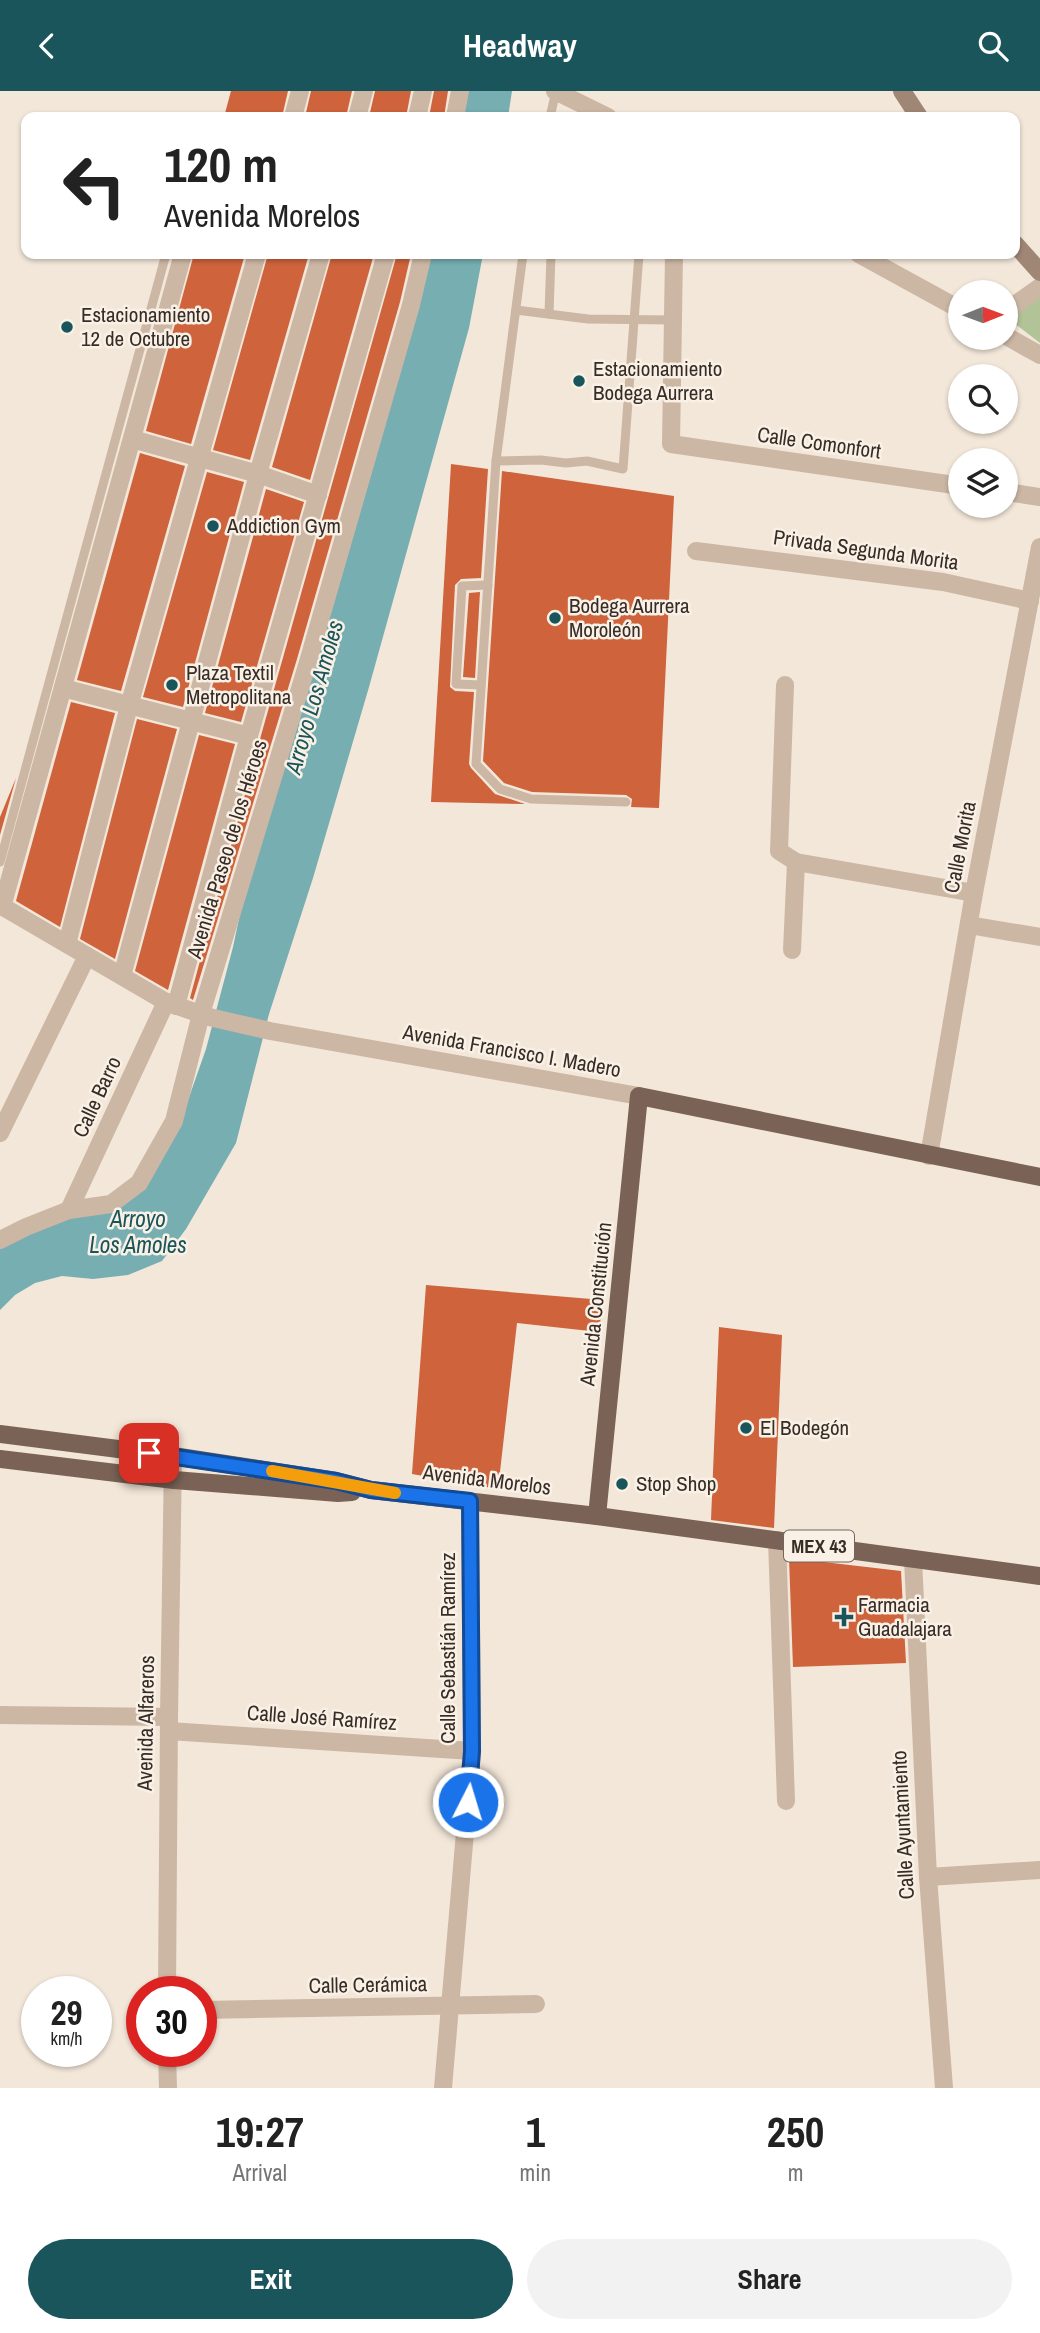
<!DOCTYPE html>
<meta charset="utf-8">
<style>
body{margin:0;font-family:"Archivo Narrow",sans-serif;background:#f2f2f2;color:#222;height:100vh;display:flex;flex-direction:column;font-size:26px;white-space:nowrap}
*{box-sizing:border-box;margin:0}
p{font-size:23px;color:#767676}
.icon{flex:none;width:38px;height:38px;fill:none;stroke:currentColor;stroke-width:2;stroke-linecap:round;stroke-linejoin:round}
.map{position:relative;height:1997px;overflow:hidden}
.details{display:flex;flex-direction:column;background:#fff;flex:1}
.details>*{flex:none}
.hud{position:absolute;left:21px;top:21px;width:999px;height:147px;border-radius:14px;box-shadow:0 2px 5px #0004;background:#fff;color:#222;overflow:hidden}
.needle{width:46px;rotate:89deg}
.tools{position:absolute;left:948px;top:189px;display:grid;gap:14px}
.tools a{display:grid;place-items:center;width:70px;height:70px;border-radius:50%;background:#fff;box-shadow:0 2px 5px #0004;font-size:35px}
.speed{position:absolute;left:21px;top:1885px;display:flex;gap:14px;font-size:35px;font-weight:700;text-align:center}
.speed>*{display:grid;place-content:center;width:91px;height:91px;border-radius:50%;background:#fff;box-shadow:0 2px 5px #0004;line-height:1}
.speed small{font-size:18px;font-weight:400}
.speed .limit{border:10px solid #d22;background:#fff;color:#111}
.pin{position:absolute;display:grid;place-items:center;width:60px;height:60px;color:#fff;margin:-30px;border-radius:14px;box-shadow:0 4px 10px #0006}
.me{position:absolute;width:77px;margin:-38px;rotate:5deg;stroke-linejoin:round;filter:drop-shadow(0 0 5px #0008)}
.turn{display:flex;align-items:center;gap:24px;height:147px;padding:0 28px;font-size:32px}
.turn .icon{width:91px;height:91px;stroke-width:2.5}
.turn b{display:block;font-size:49px;line-height:60px}
.eta{display:flex;justify-content:space-evenly;align-items:center;height:119px;text-align:center}
.eta b{font-size:42px;font-weight:700;line-height:49px}
.primary-button{display:flex;gap:14px;margin-top:auto;padding:14px 28px}
.primary-button a{flex:1;height:80px;border-radius:42px;background:#19555b;color:#fff;font-size:28px;font-weight:700;line-height:80px;text-align:center}
.primary-button a+a{background:#f2f2f2;color:#222}
header{display:flex;justify-content:space-between;align-items:center;height:91px;padding:0 28px;background:#19555b;color:#fff;font-size:32px;font-weight:700}
.map>svg:first-child{display:block}
.green{fill:#b3c398}
.water{fill:#76aeb2}
.building{fill:#ce633c}
.lines{fill:none;stroke-linecap:round;stroke-linejoin:round}
.lane{stroke:#ccb7a4;stroke-width:9}
.street{stroke:#ccb7a4;stroke-width:18}
.secondary{stroke:#a08675;stroke-width:18}
.primary{stroke:#7a6356;stroke-width:18}
.route-casing{stroke:#114b97;stroke-width:18}
.route{stroke:#1a73e8;stroke-width:12}
.slow{stroke:#f59e0b;stroke-width:12}
.poi-dot{fill:#19555b;stroke:#faf1e6;stroke-width:2.5}
.labels{text-anchor:middle;stroke-width:5;stroke-linejoin:round;paint-order:stroke}
.shield{fill:#faf1e6;stroke:#726760;stroke-width:2}
.shield-label{font-size:19px;font-weight:bold;fill:#372c26}
.poi-label{font-size:21px;fill:#372c26;stroke:#faf1e6;text-anchor:start}
.street-label{font-size:21px;fill:#372c26;stroke:#faf1e6}
.water-label{font-size:23px;font-style:italic;fill:#19555b;stroke:#faf1e6}
</style>
<header><svg class="icon" aria-label="back" viewBox="0 0 24 24"><path d="M15 5l-7 7 7 7"/></svg>Headway<svg class="icon" aria-label="search" viewBox="0 0 24 24"><circle cx="10" cy="10" r="6"/><path d="M15 15l6 6"/></svg></header>
<div class="map">
<svg width="1040" height="1997" viewBox="0 0 1040 1997">
<rect width="100%" height="100%" fill="#f3e7d9"/>
<polygon class="green" points="1040,202 1040,252 1009,228"/>
<g class="water">
<polygon points="462,0 512,0 508,26 456,26"/>
<polygon points="424,163 483,163 469,237 369,596 313,787 269,923 236,1052 186,1138 162,1170 128,1184 93,1188 62,1185 35,1192 15,1204 0,1219 0,1153 70,1123 111,1117 180,1032 206,958 233,856 255,753"/>
</g>
<g class="building">
<polygon points="231,0 288,0 282,26 224,26"/>
<polygon points="311,0 352,0 346,26 305,26"/>
<polygon points="375,0 411,0 406,26 369,26"/>
<polygon points="434,0 448,0 444,26 429,26"/>
<polygon points="194,163 245,163 191,353 146,340"/>
<polygon points="268,163 309,163 250,369 213,359"/>
<polygon points="332,163 374,163 310,389 272,376"/>
<polygon points="397,163 411,163 400,211 297,568 193,909 190,907 260,648"/>
<polygon points="140,362 185,375 121,600 77,589"/>
<polygon points="451,373 488,378 481,487 461,488 455,494 450,596 455,600 474,601 469,673 471,677 495,703 525,713 431,711"/>
<polygon points="502,380 674,405 659,717 631,716 632,708 626,704 532,701 504,692 483,670"/>
<polygon points="207,381 244,391 183,616 143,606"/>
<polygon points="266,398 304,411 241,631 205,622"/>
<polygon points="480,501 475,587 463,586 469,502"/>
<polygon points="71,611 115,622 60,836 16,810"/>
<polygon points="137,628 177,638 115,868 80,848"/>
<polygon points="199,644 235,653 168,899 135,880"/>
<polygon points="16,687 0,744 0,726"/>
<polygon points="426,1194 603,1209 599,1241 517,1232 498,1398 412,1383"/>
<polygon points="719,1236 782,1244 774,1437 711,1429"/>
<polygon points="789,1467 901,1480 906,1572 793,1576"/>
</g>
<g class="lines">
<g class="lane">
<polyline points="550,26 556,0"/>
<polyline points="523,163 496,370 476,673 500,698 531,708 626,711"/>
<polyline points="516,219 588,228 671,229"/>
<polyline points="549,223 551,163"/>
<polyline points="496,370 541,369 566,372 587,370 623,378 639,163"/>
<polyline points="481,594 456,593 462,495 488,494"/>
<polyline points="0,771 166,163"/>
</g>
<g class="street">
<polyline points="555,0 608,26"/>
<polyline points="293,26 300,0"/>
<polyline points="357,26 364,0"/>
<polyline points="417,26 423,0"/>
<polyline points="455,26 460,0"/>
<polyline points="674,163 671,353 961,395"/>
<polyline points="859,163 961,219"/>
<polyline points="1006,220 1040,196"/>
<polyline points="1006,245 1040,264"/>
<polyline points="132,348 258,383 318,404"/>
<polyline points="1006,401 1040,406"/>
<polyline points="696,460 943,491 1030,510"/>
<polyline points="785,594 779,760 796,771 974,802"/>
<polyline points="63,597 249,645"/>
<polyline points="0,814 166,911 209,926 270,940 639,1005"/>
<polyline points="2,816 183,163"/>
<polyline points="969,834 1040,846"/>
<polyline points="67,853 129,615 257,163"/>
<polyline points="792,859 796,771"/>
<polyline points="122,885 258,383 321,163"/>
<polyline points="176,915 249,645 386,163"/>
<polyline points="0,1042 87,865"/>
<polyline points="929,1065 974,802 1040,456"/>
<polyline points="69,1119 166,911"/>
<polyline points="0,1149 26,1136 69,1119 111,1113 139,1092 174,1030 201,923 308,571 411,214 423,163"/>
<polyline points="777,1449 786,1710"/>
<polyline points="913,1468 928,1786 944,1997"/>
<polyline points="0,1624 169,1626"/>
<polyline points="169,1640 472,1660"/>
<polyline points="928,1786 1040,1779"/>
<polyline points="167,1900 169,1626 173,1365"/>
<polyline points="201,1919 536,1913"/>
<polyline points="167,1960 168,1997"/>
<polyline points="443,1997 472,1660 470,1410"/>
</g>
<g class="secondary">
<polyline points="902,0 919,26"/>
<polyline points="1015,153 1040,181"/>
</g>
<g class="primary">
<polyline points="0,1343 173,1365 336,1390 371,1399 597,1425 1040,1485"/>
<polyline points="0,1368 174,1389 338,1402 352,1401"/>
<polyline points="597,1425 639,1005 1040,1086"/>
</g>
</g>
<g class="lines">
<g class="route-casing">
<polyline id="route" points="149,1362 336,1390 371,1399 470,1410 472,1660 468,1711"/>
</g>
<use href="#route" class="route"/>
<polyline class="slow" points="272,1380 395,1402"/>
</g>
<g class="poi-dot">
<circle cx="67" cy="236" r="7"/>
<circle cx="579" cy="290" r="7"/>
<circle cx="213" cy="435" r="7"/>
<circle cx="555" cy="527" r="7"/>
<circle cx="172" cy="594" r="7"/>
<circle cx="746" cy="1337" r="7"/>
<circle cx="622" cy="1393" r="7"/>
<path d="M840.5 1515.5h7v7h7v7h-7v7h-7v-7h-7v-7h7z"/>
</g>
<g class="labels">
<rect class="shield" x="784" y="1439.5" width="70" height="31" rx="5"/>
<g class="shield-label">
<text x="819" y="1462">MEX 43</text>
</g>
<g class="poi-label">
<text x="81" y="231">Estacionamiento<tspan x="81" dy="24">12 de Octubre</tspan></text>
<text x="593" y="285">Estacionamiento<tspan x="593" dy="24">Bodega Aurrera</tspan></text>
<text x="227" y="442">Addiction Gym</text>
<text x="569" y="522">Bodega Aurrera<tspan x="569" dy="24">Moroleón</tspan></text>
<text x="186" y="589">Plaza Textil<tspan x="186" dy="24">Metropolitana</tspan></text>
<text x="760" y="1344">El Bodegón</text>
<text x="636" y="1400">Stop Shop</text>
<text x="858" y="1521">Farmacia<tspan x="858" dy="24">Guadalajara</tspan></text>
</g>
<g class="street-label">
<text transform="translate(819 352) rotate(8)" y="7">Calle Comonfort</text>
<text transform="translate(866 459) rotate(8)" y="7">Privada Segunda Morita</text>
<text transform="translate(960 756) rotate(-79)" y="7">Calle Morita</text>
<text transform="translate(227 758) rotate(-73)" y="7">Avenida Paseo de los Héroes</text>
<text transform="translate(512 960) rotate(10)" y="7">Avenida Francisco I. Madero</text>
<text transform="translate(97 1006) rotate(-65)" y="7">Calle Barro</text>
<text transform="translate(596 1213) rotate(-84)" y="7">Avenida Constitución</text>
<text transform="translate(487 1389) rotate(7)" y="7">Avenida Morelos</text>
<text transform="translate(448 1557) rotate(-90)" y="7">Calle Sebastián Ramírez</text>
<text transform="translate(322 1627) rotate(4)" y="7">Calle José Ramírez</text>
<text transform="translate(146 1632) rotate(-89)" y="7">Avenida Alfareros</text>
<text transform="translate(903 1734) rotate(-93)" y="7">Calle Ayuntamiento</text>
<text transform="translate(368 1894) rotate(-1)" y="7">Calle Cerámica</text>
</g>
<g class="water-label">
<text transform="translate(314 606) rotate(-74)" y="8">Arroyo Los Amoles</text>
<text x="138" y="1136">Arroyo<tspan x="138" dy="26">Los Amoles</tspan></text>
</g>
</g>
</svg>
<div class="tools">
<a><svg class="needle" viewBox="-14 -14 28 28"><path d="M0-13l5 13h-10z" fill="#e53935"/><path d="M0 13l5-13h-10z" fill="#767676"/></svg></a>
<a><svg class="icon" aria-label="search" viewBox="0 0 24 24"><circle cx="10" cy="10" r="6"/><path d="M15 15l6 6"/></svg></a>
<a><svg class="icon" aria-label="layers" viewBox="0 0 24 24"><path d="M12 4l9 5-9 5-9-5zM3 14l9 5 9-5"/></svg></a>
</div>
<div class="speed"><div>29<small>km/h</small></div><div class="limit">30</div></div>
<div class="pin" style="left:149px;top:1362px;background:#d93025"><svg class="icon" aria-label="arrive" viewBox="0 0 24 24"><path d="M6 21V4h12l-3 4 3 4H6"/></svg></div>
<svg class="me" style="left:468px;top:1711px" viewBox="-20 -20 40 40"><circle r="17" fill="#1a73e8" stroke="#fff" stroke-width="3"/><path d="M0-11L8 9 0 5-8 9z" fill="#fff"/></svg>
<div class="hud">
<div class="turn"><svg class="icon" aria-label="left" viewBox="0 0 24 24"><path d="M17 20v-9H6M10 6l-5 5 5 5"/></svg><div><b>120 m</b>Avenida Morelos</div></div>
</div>
</div>
<section class="details">
<div class="eta">
<div><b>19:27</b><p>Arrival</p></div>
<div><b>1</b><p>min</p></div>
<div><b>250</b><p>m</p></div>
</div>
<div class="primary-button"><a>Exit</a><a>Share</a></div>
</section>
